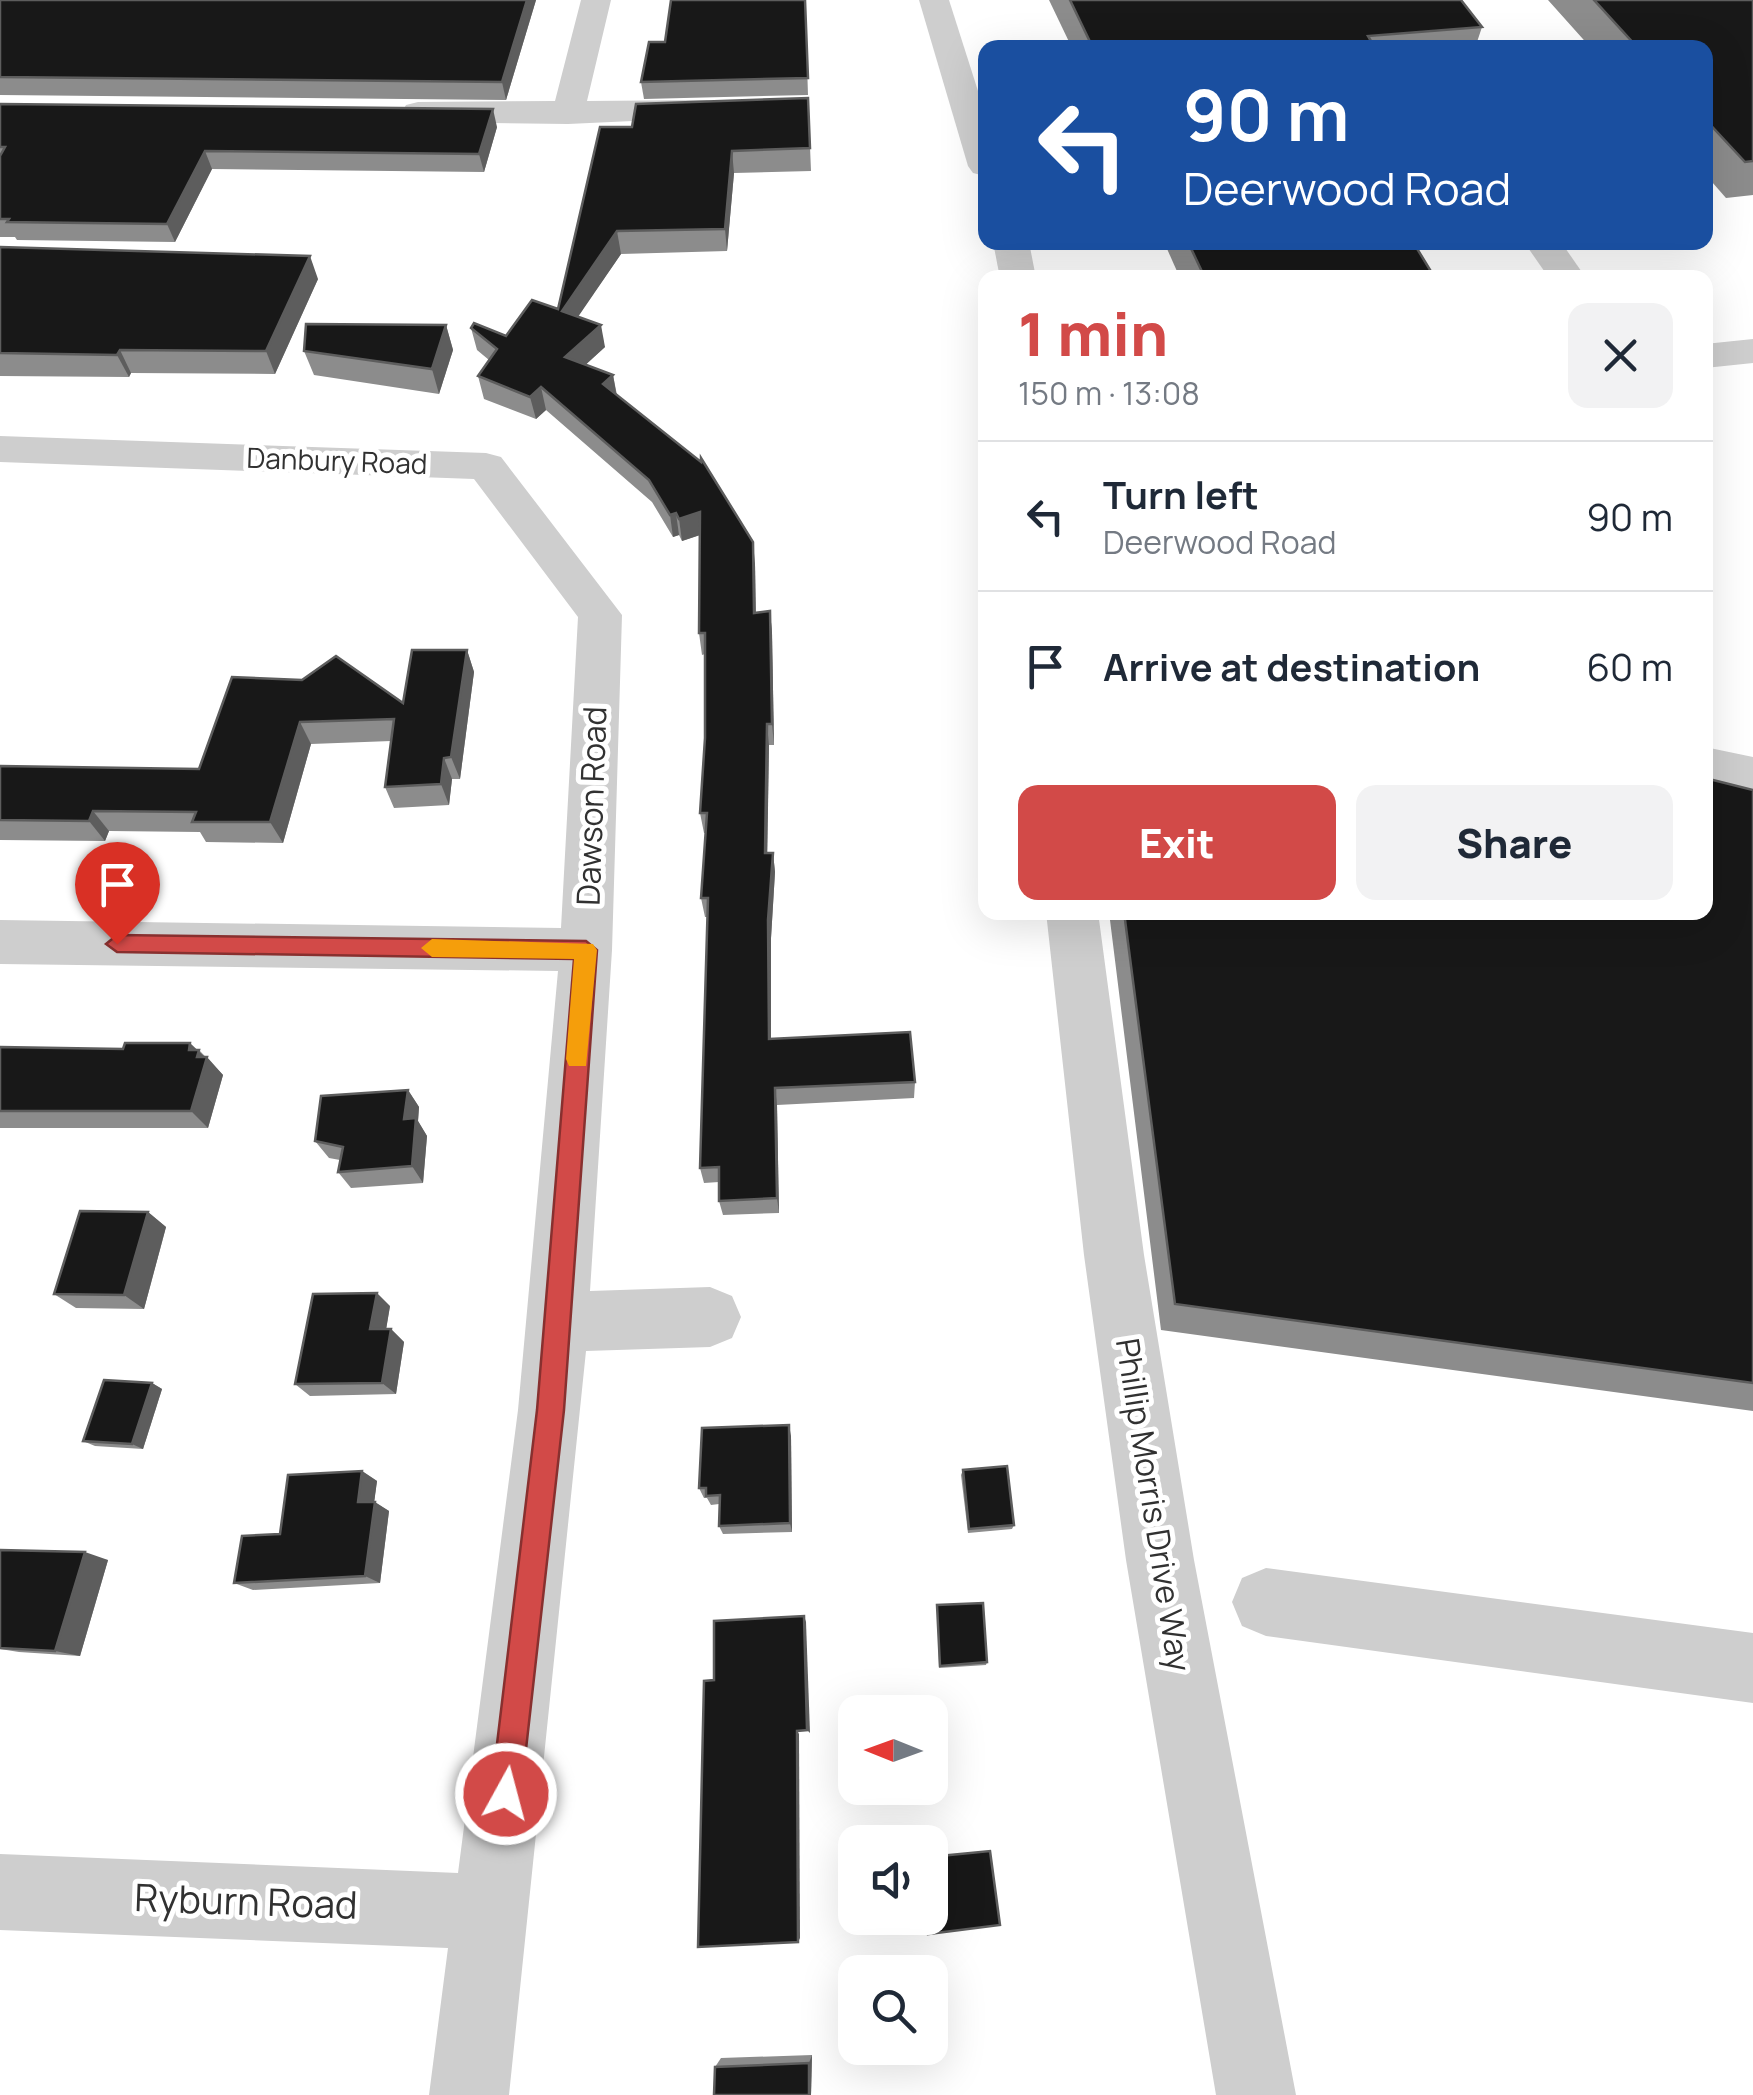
<!DOCTYPE html>
<meta charset="utf-8">
<style>
body{margin:0;font-family:Manrope,sans-serif;background:#f2f2f3;color:#1f2937;height:100vh;display:flex;flex-direction:column;font-size:38px;white-space:nowrap}
*{box-sizing:border-box;margin:0}
p{font-size:32px;color:#747a83}
.icon{flex:none;width:55px;height:55px;fill:none;stroke:currentColor;stroke-width:2;stroke-linecap:round;stroke-linejoin:round}
.map{position:relative;flex:1;overflow:hidden}
.panel{position:absolute;left:978px;top:270px;width:735px;height:650px;display:flex;flex-direction:column;background:#fff;border-radius:20px;box-shadow:0 10px 40px #0002}
.panel>*{flex:none}
.top-card{position:absolute;left:978px;top:40px;width:735px;height:210px;border-radius:20px;box-shadow:0 10px 40px #0002;background:#1a4fa0;color:#fff;overflow:hidden}
.needle{width:65px;rotate:271deg}
.controls{position:absolute;left:838px;top:1695px;display:grid;gap:20px}
.controls a{display:grid;place-items:center;width:110px;height:110px;border-radius:20px;background:#fff;box-shadow:0 10px 40px #0002;font-size:50px}
.pin{position:absolute;display:grid;place-items:center;width:85px;height:85px;color:#fff;margin:-102px -42px;border-radius:50% 50% 50% 0;rotate:-45deg;box-shadow:0 0 10px #0007}
.pin .icon{rotate:45deg}
.me{position:absolute;width:110px;margin:-55px;rotate:7deg;stroke-linejoin:round;filter:drop-shadow(0 0 8px #0008)}
.turn{display:flex;align-items:center;gap:35px;height:210px;padding:0 40px;font-size:45px}
.turn .icon{width:130px;height:130px;stroke-width:2.5}
.turn b{display:block;font-size:70px;line-height:85px}
.round{display:grid;place-items:center;flex:none;width:105px;height:105px;border-radius:20px;background:#f2f2f3}
.headline{display:flex;align-items:center;justify-content:space-between;height:170px;padding:0 40px}
h1{font-size:60px;font-weight:800;line-height:75px;color:#d24a48}
.action{display:flex;gap:20px;margin-top:auto;padding:20px 40px}
.action a{flex:1;height:115px;border-radius:20px;background:#d24a48;color:#fff;font-size:40px;font-weight:800;line-height:115px;text-align:center}
.action a+a{background:#f2f2f3;color:#1f2937}
ul{padding:0;list-style:none}
li{display:flex;align-items:center;gap:30px;height:150px;padding:0 40px;border-top:2px solid #e0e1e3}
li div{flex:1}
li b{display:block;font-size:38px}
li em{font-style:normal}
.map>svg:first-child{display:block}
.lines{fill:none;stroke-linecap:round;stroke-linejoin:round}
.minor{fill:#cecece;fill-rule:evenodd}
.wall{fill:#8c8c8c}
.shaded-wall{fill:#5d5d5d}
.building{fill:#181818;stroke:#5d5d5d;stroke-width:2.5}
.route{fill:#d24a48;stroke:#88302f;stroke-width:2.5}
.slow{fill:#f59e0b}
.labels{text-anchor:middle;stroke-width:10;stroke-linejoin:round;paint-order:stroke}
.far-street-label{font-size:28px;fill:#313131;stroke:#fff}
.street-label{font-size:32px;fill:#313131;stroke:#fff}
.near-street-label{font-size:38px;fill:#313131;stroke:#fff}
</style>
<div class="map">
<svg width="1753" height="2095" viewBox="0 0 1753 2095">
<rect width="100%" height="100%" fill="#fff"/>
<g class="lines">
<g class="minor">
<polygon points="581,0 611,0 587,101 707,100 719,103 723,110 719,117 568,124 418,122 406,119 402,112 406,105 418,102 555,101"/>
<polygon points="919,0 949,0 985,113 985,176 973,173 968,166"/>
<polygon points="993,242 1029,242 1036,278 1000,278"/>
<polygon points="1524,242 1561,242 1586,278 1549,278"/>
<polygon points="1753,339 1753,363 1705,368 1705,344"/>
<polygon points="0,436 486,453 501,457 622,615 612,950 590,1291 710,1287 732,1296 741,1317 732,1338 710,1347 586,1351 509,2095 429,2095 448,1948 0,1930 0,1854 458,1873 518,1410 558,971 0,964 0,920 561,928 578,617 474,479 0,462"/>
<polygon points="1705,747 1753,757 1753,795 1705,783"/>
<polygon points="1046,912 1098,912 1144,1255 1194,1560 1296,2095 1216,2095 1126,1560 1084,1255"/>
<polygon points="1266,1568 1753,1633 1753,1703 1266,1636 1242,1626 1232,1602 1242,1578"/>
</g>
</g>
<g class="wall">
<polygon points="0,0 536,0 506,100 0,95"/>
<polygon points="805,0 808,95 644,99 641,82 665,42"/>
<polygon points="1049,0 1461,0 1482,27 1475,48 1072,48"/>
<polygon points="1548,0 1753,0 1753,195 1726,198 1705,174 1705,48 1591,48"/>
<polygon points="808,98 811,171 734,173 727,251 621,254 578,316 605,347 585,365 613,375 617,395 755,564 756,613 770,611 772,633 774,745 769,745 767,853 773,853 775,872 771,938 771,1039 915,1082 914,1098 777,1105 779,1213 723,1215 719,1201 719,1182 704,1183 700,1168 708,917 705,917 701,898 706,833 704,833 700,813 705,738 705,654 702,655 699,633 700,535 682,541 679,535 673,537 652,502 546,410 536,419 484,399 478,376 489,360 477,350 471,328 506,336 558,309 632,127"/>
<polygon points="0,104 497,127 484,172 212,169 175,242 17,240 15,237 0,237"/>
<polygon points="1164,242 1413,242 1435,278 1180,278"/>
<polygon points="0,247 318,279 275,374 131,373 129,377 0,376"/>
<polygon points="446,325 453,350 439,394 314,375 304,351"/>
<polygon points="467,650 474,672 460,779 452,779 449,805 394,808 385,787 391,741 311,744 283,843 206,842 200,832 109,831 105,841 0,840 0,766 199,769 232,677 403,703"/>
<polygon points="1753,790 1753,1411 1161,1330 1109,912 1705,912"/>
<polygon points="0,1047 199,1050 223,1075 208,1128 0,1128"/>
<polygon points="408,1090 419,1107 418,1121 427,1136 423,1183 351,1188 338,1172 340,1160 329,1158 315,1141"/>
<polygon points="148,1212 166,1227 144,1309 76,1308 54,1294"/>
<polygon points="390,1306 386,1329 391,1329 404,1342 396,1394 310,1396 295,1384"/>
<polygon points="152,1383 162,1389 143,1449 95,1446 83,1441"/>
<polygon points="791,1436 792,1532 723,1534 719,1526 719,1504 711,1505 707,1498 704,1498 699,1488"/>
<polygon points="963,1470 1014,1525 1012,1529 968,1533 961,1475"/>
<polygon points="362,1471 377,1481 374,1502 389,1511 380,1583 253,1590 234,1583 280,1534"/>
<polygon points="0,1550 108,1560 80,1656 19,1652 0,1649"/>
<polygon points="937,1605 987,1662 986,1665 939,1668"/>
<polygon points="812,2055 811,2095 714,2095 715,2067 721,2058"/>
</g>
<g class="shaded-wall">
<polygon points="527,0 536,0 506,100 502,82"/>
<polygon points="493,109 497,127 484,172 479,154"/>
<polygon points="205,151 212,169 175,242 167,224"/>
<polygon points="732,151 734,173 727,251 725,229"/>
<polygon points="617,231 621,254 567,333 562,311"/>
<polygon points="310,256 318,279 275,374 266,351"/>
<polygon points="446,325 453,350 439,394 432,369"/>
<polygon points="601,325 605,347 569,380 565,357"/>
<polygon points="120,350 131,373 129,377 117,355"/>
<polygon points="613,375 617,398 603,384"/>
<polygon points="541,387 546,410 536,419 530,397"/>
<polygon points="700,512 703,534 682,541 679,519"/>
<polygon points="676,513 679,535 673,537 670,515"/>
<polygon points="753,542 755,564 756,635 754,613"/>
<polygon points="770,611 772,633 774,745 772,724"/>
<polygon points="467,650 474,672 460,779 451,757"/>
<polygon points="300,722 311,744 283,843 270,822"/>
<polygon points="767,724 769,745 767,872 765,853"/>
<polygon points="444,758 452,779 449,805 441,784"/>
<polygon points="93,811 109,831 105,841 89,821"/>
<polygon points="773,853 775,872 771,938 771,1056 769,1039 768,920"/>
<polygon points="190,1043 207,1059 207,1057 223,1075 208,1128 191,1111 189,1050"/>
<polygon points="775,1088 777,1105 779,1213 777,1198"/>
<polygon points="408,1090 419,1107 418,1121 427,1136 423,1183 412,1166 404,1119"/>
<polygon points="148,1212 166,1227 144,1309 124,1295"/>
<polygon points="377,1293 390,1306 384,1342 370,1329"/>
<polygon points="391,1329 404,1342 396,1394 382,1383"/>
<polygon points="152,1383 162,1389 143,1449 132,1444"/>
<polygon points="789,1425 791,1436 792,1532 790,1523"/>
<polygon points="362,1471 377,1481 373,1511 358,1502"/>
<polygon points="375,1502 389,1511 380,1583 365,1576"/>
<polygon points="85,1552 108,1560 80,1656 55,1651"/>
<polygon points="804,1616 806,1622 810,1733 807,1730"/>
<polygon points="797,1731 799,1734 800,1938 798,1942"/>
<polygon points="812,2055 811,2095 809,2095 809,2063"/>
</g>
<g class="building">
<polygon points="0,0 527,0 502,82 0,77"/>
<polygon points="671,0 805,0 808,78 641,82 649,42 665,42"/>
<polygon points="1070,0 1461,0 1482,27 1368,36 1375,48 1093,48"/>
<polygon points="1594,0 1753,0 1753,161 1745,162 1705,119 1705,48 1638,48"/>
<polygon points="808,98 810,148 732,151 725,229 617,231 562,311 601,325 565,357 613,375 603,384 701,462 701,458 753,542 754,613 770,611 772,724 767,724 765,853 773,853 768,920 769,1039 910,1032 915,1082 775,1088 777,1198 719,1201 719,1167 700,1168 708,898 701,898 707,813 700,813 705,738 705,633 699,633 700,512 679,519 676,513 670,515 649,480 541,387 530,397 478,376 497,349 471,328 474,323 506,336 532,300 558,309 600,127 632,127 636,104"/>
<polygon points="0,104 493,109 479,154 205,151 167,224 7,222 9,219 0,219 0,156 5,147 0,147"/>
<polygon points="1188,242 1413,242 1435,278 1205,278"/>
<polygon points="0,247 310,256 266,351 120,350 117,355 0,353"/>
<polygon points="306,324 446,325 432,369 304,351"/>
<polygon points="412,650 467,650 451,757 444,758 441,784 385,787 394,719 300,722 270,822 192,822 196,812 93,811 89,821 0,820 0,766 199,769 232,677 302,680 336,656 403,703"/>
<polygon points="1705,778 1753,790 1753,1383 1175,1304 1124,912 1705,912"/>
<polygon points="125,1043 190,1043 189,1050 199,1050 197,1057 207,1057 191,1111 0,1111 0,1047 123,1049"/>
<polygon points="408,1090 404,1119 416,1118 412,1166 338,1172 343,1147 315,1141 321,1096"/>
<polygon points="80,1211 148,1212 124,1295 54,1294"/>
<polygon points="377,1293 370,1329 391,1329 382,1383 295,1384 313,1294"/>
<polygon points="104,1380 152,1383 132,1444 83,1441"/>
<polygon points="789,1425 790,1523 719,1526 720,1495 706,1496 706,1488 699,1488 702,1428"/>
<polygon points="1007,1466 1014,1525 969,1529 963,1470"/>
<polygon points="362,1471 358,1502 375,1502 365,1576 234,1583 242,1536 280,1534 288,1475"/>
<polygon points="0,1550 85,1552 55,1651 0,1648"/>
<polygon points="983,1603 987,1662 940,1666 937,1605"/>
<polygon points="804,1616 807,1730 797,1731 798,1942 698,1947 704,1681 714,1680 714,1621"/>
<polygon points="990,1851 1000,1925 928,1934 926,1918 930,1918 930,1857"/>
<polygon points="809,2063 809,2095 714,2095 715,2067"/>
</g>
<polygon class="route" points="117,935 586,941 597,950 564,1410 521,1794 516,1805 506,1810 495,1805 491,1794 537,1410 574,959 117,952 106,944"/>
<polygon class="slow" points="432,939 593,944 597,950 586,1066 569,1066 566,1059 574,959 432,957 421,948"/>
<g class="labels">
<g class="far-street-label">
<text transform="translate(337 461) rotate(2)" y="10">Danbury Road</text>
</g>
<g class="street-label">
<text transform="translate(592 806) rotate(-88)" y="11">Dawson Road</text>
<text transform="translate(1153 1505) rotate(81)" y="11">Phillip Morris Drive Way</text>
</g>
<g class="near-street-label">
<text transform="translate(246 1902) rotate(2)" y="13">Ryburn Road</text>
</g>
</g>
</svg>
<div class="controls">
<a><svg class="needle" viewBox="-14 -14 28 28"><path d="M0-13l5 13h-10z" fill="#e53935"/><path d="M0 13l5-13h-10z" fill="#747a83"/></svg></a>
<a><svg class="icon" aria-label="sound" viewBox="0 0 24 24"><path d="M4 9h4l5-4v14l-5-4H4zM17 9q2 3 0 6"/></svg></a>
<a><svg class="icon" aria-label="search" viewBox="0 0 24 24"><circle cx="10" cy="10" r="6"/><path d="M15 15l6 6"/></svg></a>
</div>
<div class="pin" style="left:117px;top:944px;background:#d93025"><svg class="icon" aria-label="arrive" viewBox="0 0 24 24"><path d="M6 21V4h12l-3 4 3 4H6"/></svg></div>
<svg class="me" style="left:506px;top:1794px" viewBox="-20 -20 40 40"><circle r="17" fill="#d24a48" stroke="#fff" stroke-width="3"/><path d="M0-11L8 9 0 5-8 9z" fill="#fff"/></svg>
<div class="top-card">
<div class="turn"><svg class="icon" aria-label="left" viewBox="0 0 24 24"><path d="M17 20v-9H6M10 6l-5 5 5 5"/></svg><div><b>90 m</b>Deerwood Road</div></div>
</div>
<section class="panel">
<div class="headline"><div><h1>1 min</h1><p>150 m · 13:08</p></div><a class="round"><svg class="icon" aria-label="close" viewBox="0 0 24 24"><path d="M6 6l12 12M18 6L6 18"/></svg></a></div>
<ul>
<li><svg class="icon" aria-label="left" viewBox="0 0 24 24"><path d="M17 20v-9H6M10 6l-5 5 5 5"/></svg><div><b>Turn left</b><p>Deerwood Road</p></div><em>90 m</em></li>
<li><svg class="icon" aria-label="arrive" viewBox="0 0 24 24"><path d="M6 21V4h12l-3 4 3 4H6"/></svg><div><b>Arrive at destination</b></div><em>60 m</em></li>
</ul>
<div class="action"><a>Exit</a><a>Share</a></div>
</section>
</div>
